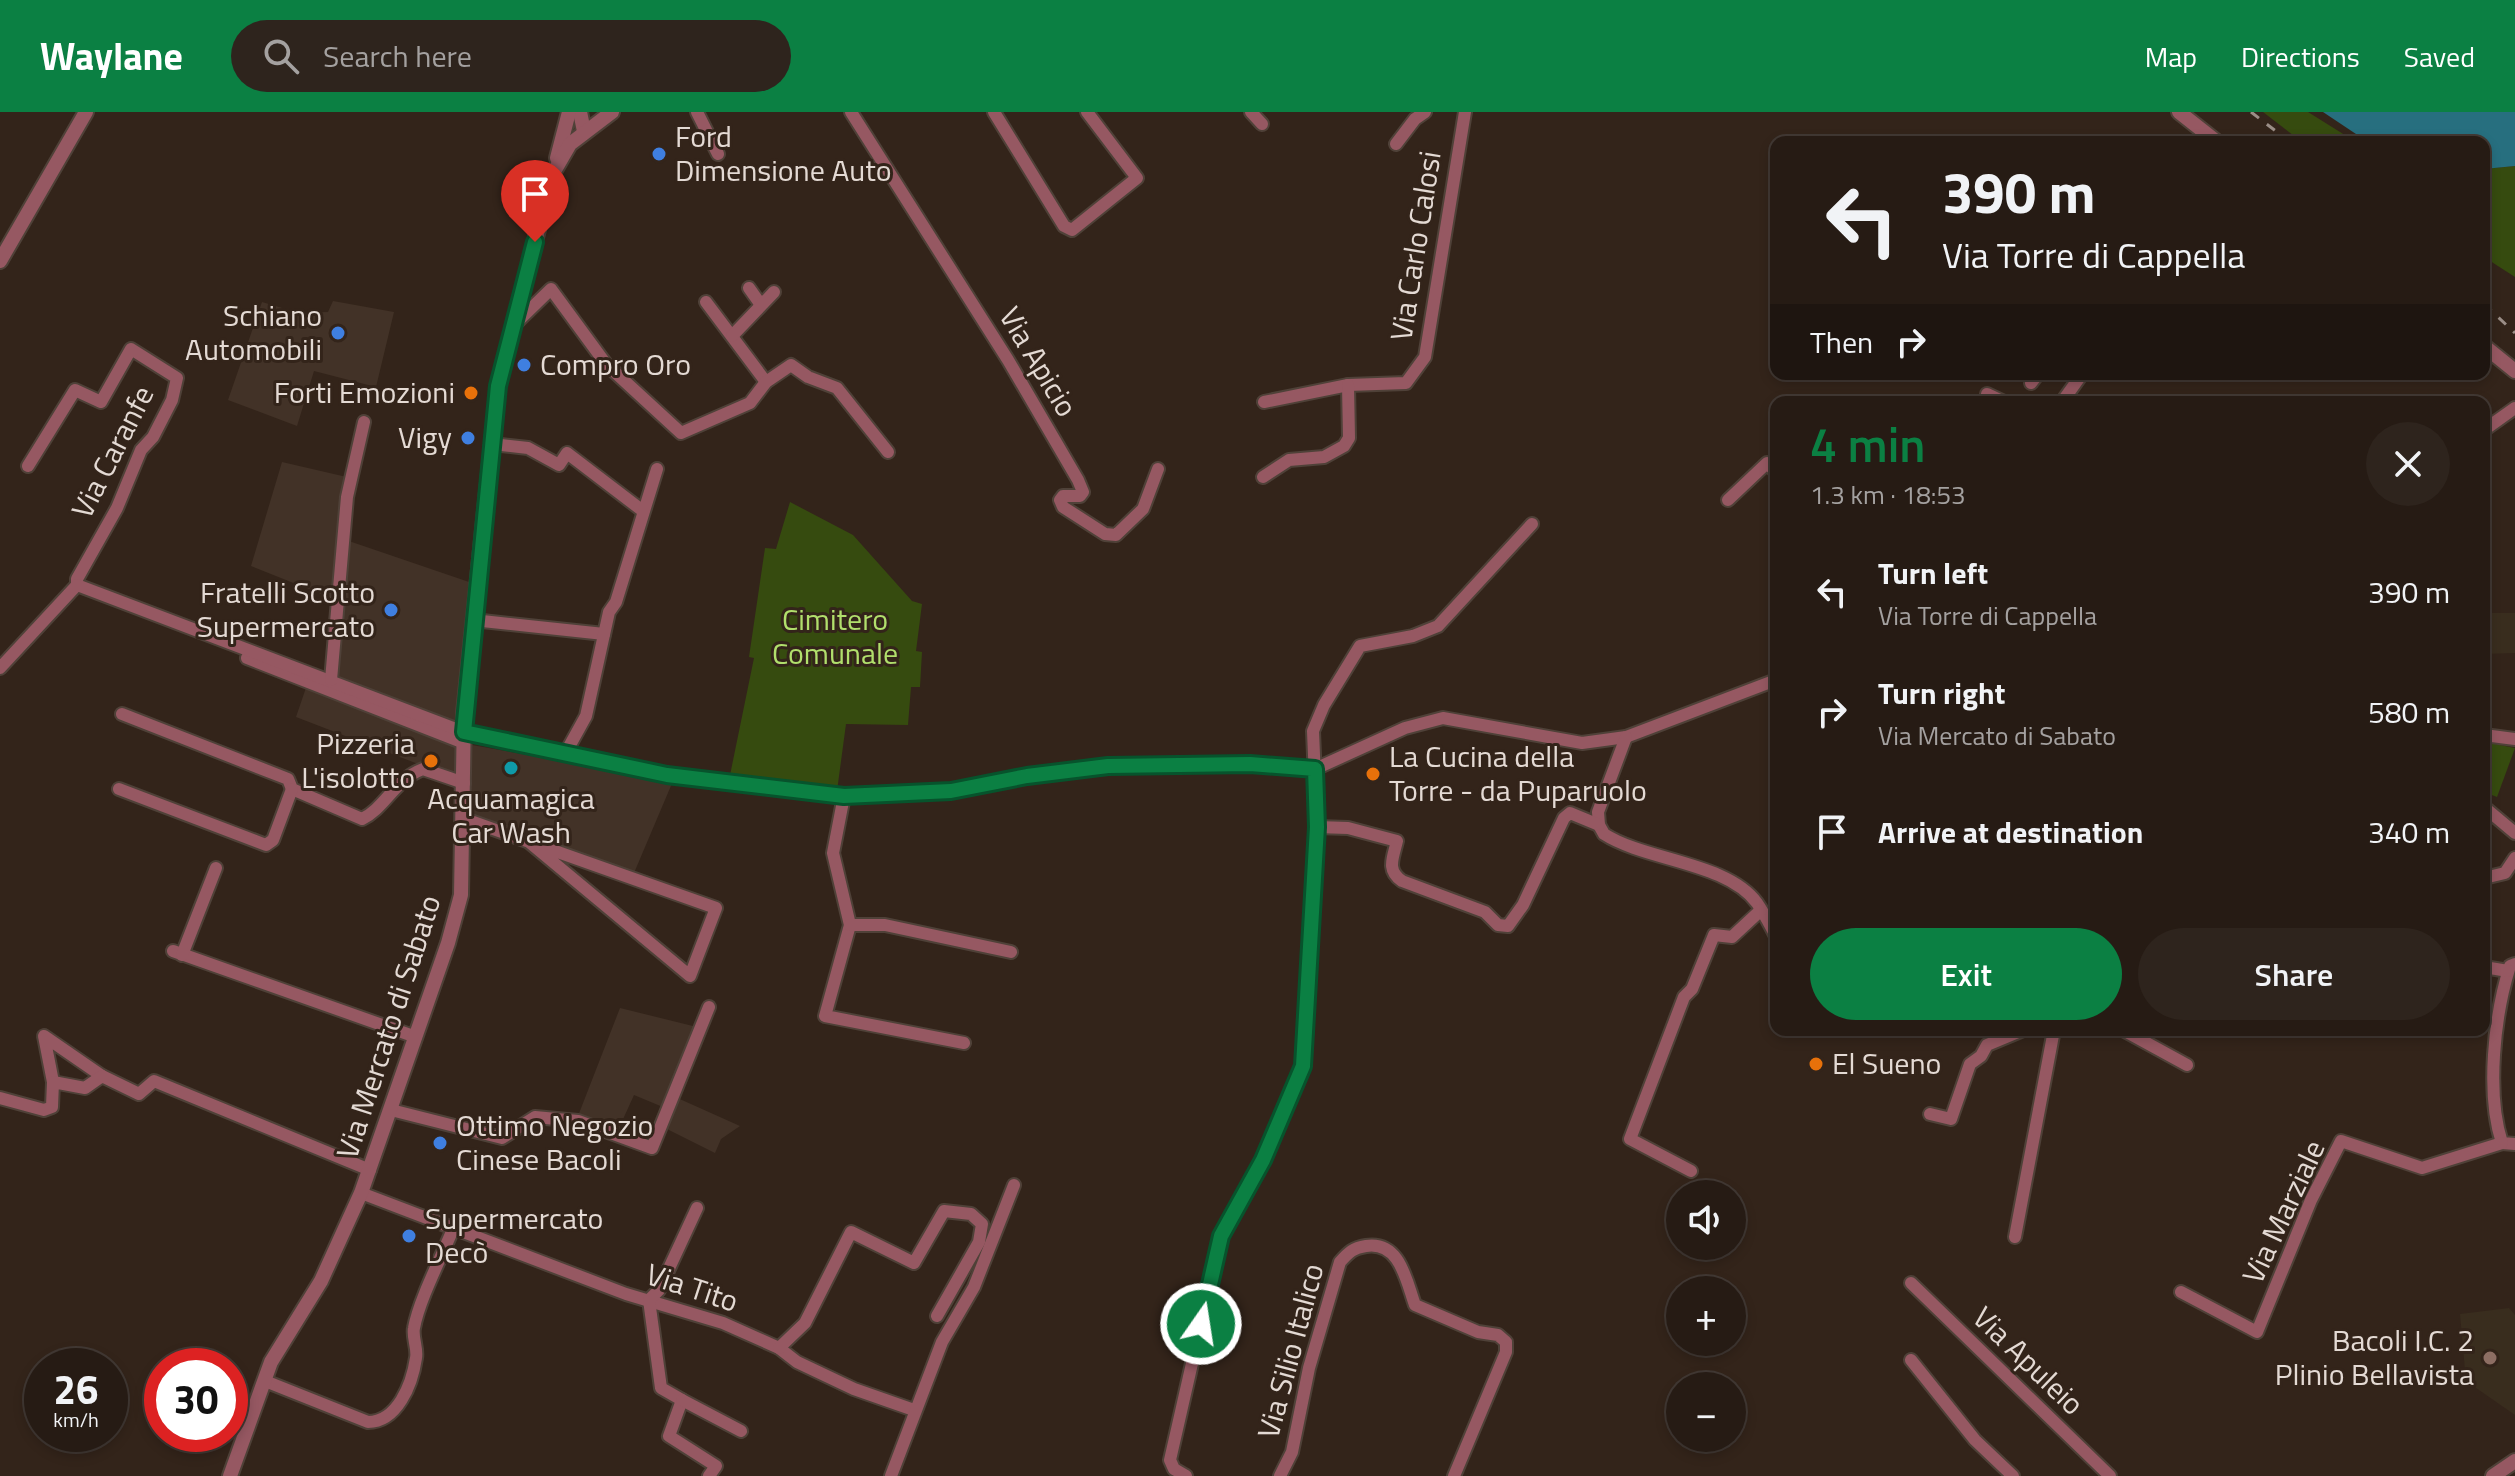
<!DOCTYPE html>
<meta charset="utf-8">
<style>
body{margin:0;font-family:"Titillium Web",sans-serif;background:#2e241d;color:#f1f3f6;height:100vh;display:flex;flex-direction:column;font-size:30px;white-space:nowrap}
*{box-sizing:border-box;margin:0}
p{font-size:26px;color:#a4a1a0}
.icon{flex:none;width:44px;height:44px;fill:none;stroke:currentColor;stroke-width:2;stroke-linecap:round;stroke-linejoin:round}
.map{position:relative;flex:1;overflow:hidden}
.drawer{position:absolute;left:1770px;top:284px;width:720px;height:640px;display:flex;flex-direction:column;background:#261b14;border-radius:16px;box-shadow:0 4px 12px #0003,0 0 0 2px #423934}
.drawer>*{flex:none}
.guide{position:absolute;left:1770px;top:24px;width:720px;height:244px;border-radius:16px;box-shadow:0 4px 12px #0003,0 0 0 2px #423934;background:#261b14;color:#f1f3f6;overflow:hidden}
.buttons{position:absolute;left:1666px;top:1068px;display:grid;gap:16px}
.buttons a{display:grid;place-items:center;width:80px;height:80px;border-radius:50%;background:#261b14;box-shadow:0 4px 12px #0003,0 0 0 2px #423934;font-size:40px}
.speed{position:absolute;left:24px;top:1236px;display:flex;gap:16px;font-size:40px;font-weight:700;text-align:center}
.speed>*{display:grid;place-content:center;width:104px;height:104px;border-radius:50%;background:#261b14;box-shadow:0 4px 12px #0003,0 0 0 2px #423934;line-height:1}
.speed small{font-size:20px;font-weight:400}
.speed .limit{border:12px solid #d22;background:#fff;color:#111}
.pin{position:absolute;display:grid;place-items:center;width:68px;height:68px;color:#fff;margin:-82px -34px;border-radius:50% 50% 50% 0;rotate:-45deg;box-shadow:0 0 8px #0007}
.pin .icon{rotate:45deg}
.me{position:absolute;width:88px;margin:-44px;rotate:13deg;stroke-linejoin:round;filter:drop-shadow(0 0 6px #0008)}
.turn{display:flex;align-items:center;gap:28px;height:168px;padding:0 40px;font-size:36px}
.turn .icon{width:104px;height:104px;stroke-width:2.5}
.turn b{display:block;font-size:56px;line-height:68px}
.then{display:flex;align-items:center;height:76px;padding:0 40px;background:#0003;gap:16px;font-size:30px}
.round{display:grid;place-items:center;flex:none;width:84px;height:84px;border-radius:42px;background:#2e241d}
.summary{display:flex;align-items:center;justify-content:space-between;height:136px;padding:0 40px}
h1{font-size:48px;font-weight:600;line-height:60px;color:#0b8043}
.primary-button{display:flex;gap:16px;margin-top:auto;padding:16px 40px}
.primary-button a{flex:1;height:92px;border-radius:48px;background:#0b8043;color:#fff;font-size:32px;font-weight:600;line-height:92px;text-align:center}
.primary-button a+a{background:#2e241d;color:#f1f3f6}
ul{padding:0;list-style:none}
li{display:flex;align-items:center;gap:24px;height:120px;padding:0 40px}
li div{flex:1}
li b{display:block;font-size:30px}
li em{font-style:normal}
header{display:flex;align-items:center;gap:48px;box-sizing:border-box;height:112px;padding:0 40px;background:#0b8043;color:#fff}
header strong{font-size:38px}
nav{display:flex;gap:44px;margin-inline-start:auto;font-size:28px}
.search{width:560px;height:72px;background:#2e241d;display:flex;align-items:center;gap:20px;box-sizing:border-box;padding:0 28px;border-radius:44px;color:#a4a1a0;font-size:30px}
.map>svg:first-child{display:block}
.commercial{fill:#423227}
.education{fill:#392d1e}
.green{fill:#364b0f}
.water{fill:#276f7f}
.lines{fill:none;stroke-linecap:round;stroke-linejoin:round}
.minor-casing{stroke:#4f4138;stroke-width:16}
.tertiary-casing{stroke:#4f4138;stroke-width:18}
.minor{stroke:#965862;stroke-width:12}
.tertiary{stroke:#965862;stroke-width:14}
.rail{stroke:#9b8e87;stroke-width:3;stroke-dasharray:10 10;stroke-linecap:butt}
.route-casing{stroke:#07532c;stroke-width:20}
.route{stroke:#0b8043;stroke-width:14}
.shop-dot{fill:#3f7fe0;stroke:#33241a;stroke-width:3}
.food-dot{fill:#e8710a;stroke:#33241a;stroke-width:3}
.culture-dot{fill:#0f9aa8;stroke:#33241a;stroke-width:3}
.education-dot{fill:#8d6e63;stroke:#33241a;stroke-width:3}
.labels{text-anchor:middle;stroke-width:6;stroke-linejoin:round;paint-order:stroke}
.poi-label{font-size:30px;fill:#e4dad4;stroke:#33241a;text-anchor:start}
.street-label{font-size:30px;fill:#e4dad4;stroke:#33241a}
.park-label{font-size:30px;fill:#b1df6c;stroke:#33241a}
</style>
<header>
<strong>Waylane</strong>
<div class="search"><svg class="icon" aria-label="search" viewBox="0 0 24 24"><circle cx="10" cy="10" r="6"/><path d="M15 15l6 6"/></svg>Search here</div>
<nav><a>Map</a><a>Directions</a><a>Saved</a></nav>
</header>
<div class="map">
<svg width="2515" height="1364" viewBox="0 0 2515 1364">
<rect width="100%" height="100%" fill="#33241a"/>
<g class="commercial">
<polygon points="333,189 394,200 376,275 314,259 297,314 228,288 262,190 299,201 328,200"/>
<polygon points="282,350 351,366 343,427 472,471 457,667 296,605 310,564 326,560 331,486 251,454"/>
<polygon points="472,633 673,669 634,761 471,705"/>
<polygon points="620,896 701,916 673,984 740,1014 721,1027 715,1041 661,1014 670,998 634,983 619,1016 578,1004"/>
</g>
<g class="education">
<polygon points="2484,501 2515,501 2515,541 2484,542"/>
<polygon points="2509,1196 2515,1203 2515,1303 2466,1269 2460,1202"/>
</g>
<g class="green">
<polygon points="2263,0 2308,0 2356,30 2302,30"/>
<polygon points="2515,54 2515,165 2484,145 2484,57"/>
<polygon points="790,390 853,423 912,489 922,492 916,539 922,540 920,575 911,575 908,613 846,612 837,679 729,668 754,546 749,545 765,436 776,437"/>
<polygon points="2490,631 2515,636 2497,685 2484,680 2484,646"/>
</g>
<polygon class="water" points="2323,0 2515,0 2515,54 2484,57 2484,30 2368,30"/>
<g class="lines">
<g class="minor-casing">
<g id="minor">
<polyline points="697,0 718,42"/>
<polyline points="851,0 1008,248 1078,368 1083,380 1080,384 1063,384 1060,388 1063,395 1105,422 1116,423 1143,397 1158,357"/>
<polyline points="994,0 1064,114 1072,118 1137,66 1087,0"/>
<polyline points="1251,0 1262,12"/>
<polyline points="1396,32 1415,7 1425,0"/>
<polyline points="749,176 761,193"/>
<polyline points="706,190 766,270"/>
<polyline points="513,214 551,177 606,252 681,321 750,291 766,270 791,253 808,265 837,276 888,340"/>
<polyline points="732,224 774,180"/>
<polyline points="2222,262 2227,262"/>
<polyline points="2031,271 2038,262"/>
<polyline points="1987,282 2004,290"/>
<polyline points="1264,290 1348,273 1406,271 1425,245 1465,0"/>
<polyline points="2062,290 2082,262"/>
<polyline points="2484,318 2515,296"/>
<polyline points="492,332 528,336 559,353 567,341 643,399"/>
<polyline points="28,354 75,278 101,290 131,237 177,266 172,288 153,325 141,338 117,396 77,467 77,473"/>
<polyline points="1263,365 1289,348 1324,345 1344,334 1349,326 1348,273"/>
<polyline points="1728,388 1767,351 1776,360"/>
<polyline points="473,508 604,522"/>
<polyline points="247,546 464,631"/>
<polyline points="0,556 77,473 464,620 667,663 844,684 951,679 1027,664 1108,654 1250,652 1315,657 1405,616 1443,606 1582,631 1626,625 1776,568"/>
<polyline points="331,568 347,385 364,310"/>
<path d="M122,602L288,667L292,677L362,707C385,696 394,668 423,657L464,671"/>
<polyline points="2484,623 2515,627"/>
<path d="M1626,625L1598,700L1599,713L1604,722C1646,749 1727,750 1757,791C1764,801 1770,813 1776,824"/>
<polyline points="565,642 586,604 609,500 616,490 657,357"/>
<polyline points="119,677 266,733 273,728 292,677"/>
<polyline points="844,684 833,741 850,813 825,904 964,931"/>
<polyline points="2484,695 2515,721"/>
<polyline points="462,706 716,796 690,864 529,730"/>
<path d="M1317,715L1348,716L1397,729C1393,746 1386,758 1402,769L1485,800L1498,813L1508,814L1523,793L1564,706L1570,701L1599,713"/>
<polyline points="2484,766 2505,761 2515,746"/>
<polyline points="850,813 885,813 1011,840"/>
<polyline points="173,839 416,925"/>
<polyline points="182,843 216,756"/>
<path d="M2515,852L2510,854C2494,904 2486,982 2502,1031L2515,1032"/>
<polyline points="2484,855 2508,859"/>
<polyline points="2123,918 2187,953"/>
<polyline points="53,970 44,924 102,964"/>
<polyline points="0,986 44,998 52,995 53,970 85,976 102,964 139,982 154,969 370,1058"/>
<polyline points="391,998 502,1026 535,1005 578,1009 652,1036 709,895"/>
<polyline points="1930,1002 1951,1007 1970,952 1981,944 1987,933 2023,918"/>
<polyline points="1691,1059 1630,1027 1684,885 1692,877 1714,823 1732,825 1761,798"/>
<polyline points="361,1081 626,1182 723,1211 779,1236 797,1250 854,1277 911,1297"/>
<polyline points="697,1096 659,1178 649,1188 661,1276 682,1288 669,1324 716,1354 709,1364"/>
<polyline points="2015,1125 2054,918"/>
<polyline points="1911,1171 2110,1364"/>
<polyline points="2181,1180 2257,1220 2311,1088 2341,1029 2422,1056 2502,1031"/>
<polyline points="779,1236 805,1211 851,1120 914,1151 944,1099 971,1102 982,1112 979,1130 937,1204"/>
<polyline points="1911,1248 1975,1328 2013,1364"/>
<path d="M265,1269L368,1310C397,1310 412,1273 416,1246C418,1237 412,1225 414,1216C419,1188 442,1144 453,1117"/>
<polyline points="682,1288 741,1319"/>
<polyline points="891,1364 942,1230 974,1175 1014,1073"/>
<polyline points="1186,1364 1174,1357 1170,1348 1221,1124 1263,1048 1303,954 1317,715 1313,619 1324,593 1360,534 1413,524 1438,514 1532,412"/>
<path d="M1280,1364L1292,1340L1309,1256L1340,1150C1349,1140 1353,1136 1366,1134C1400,1129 1406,1168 1415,1193L1478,1220L1498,1223L1506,1230V1240L1454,1364"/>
</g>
</g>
<g class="tertiary-casing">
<g id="tertiary">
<polyline points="580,0 584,19"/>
<polyline points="2179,0 2217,30"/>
<polyline points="557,46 569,0"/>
<polyline points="0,149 86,0"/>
<polyline points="2484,234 2515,259"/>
<polyline points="230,1364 271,1250 321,1169 361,1081 448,831 461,783 464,601 498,274 552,63 570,32 612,0"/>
<polyline points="2493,1364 2515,1349"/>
</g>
</g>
<use href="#minor" class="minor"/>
<use href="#tertiary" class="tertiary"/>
<g class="rail">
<polyline points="2251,0 2290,30"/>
<polyline points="2484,192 2515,221"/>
</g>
</g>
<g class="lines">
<g class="route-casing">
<polyline id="route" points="535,130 498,274 464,620 667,663 844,684 951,679 1027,664 1108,654 1250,652 1315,657 1317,715 1303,954 1263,1048 1221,1124 1201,1212"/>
</g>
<use href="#route" class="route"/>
</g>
<g class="shop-dot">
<circle cx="659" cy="42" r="8"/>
<circle cx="338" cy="221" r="8"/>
<circle cx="524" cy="253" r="8"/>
<circle cx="468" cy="326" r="8"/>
<circle cx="391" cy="498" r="8"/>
<circle cx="440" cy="1031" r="8"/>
<circle cx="409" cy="1124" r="8"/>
</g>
<g class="food-dot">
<circle cx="471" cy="281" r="8"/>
<circle cx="431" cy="649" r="8"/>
<circle cx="1373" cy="662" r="8"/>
<circle cx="1816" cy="952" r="8"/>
</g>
<circle class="culture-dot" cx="511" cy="656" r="8"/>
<circle class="education-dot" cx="2490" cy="1246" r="8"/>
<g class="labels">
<g class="poi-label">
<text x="675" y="35">Ford<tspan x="675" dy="34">Dimensione Auto</tspan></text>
<text x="322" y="214" text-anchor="end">Schiano<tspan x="322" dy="34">Automobili</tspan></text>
<text x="540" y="263">Compro Oro</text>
<text x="455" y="291" text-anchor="end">Forti Emozioni</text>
<text x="452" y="336" text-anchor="end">Vigy</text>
<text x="375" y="491" text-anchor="end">Fratelli Scotto<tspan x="375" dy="34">Supermercato</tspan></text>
<text x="415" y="642" text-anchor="end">Pizzeria<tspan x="415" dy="34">L'isolotto</tspan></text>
<text x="1389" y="655">La Cucina della<tspan x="1389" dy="34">Torre - da Puparuolo</tspan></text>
<text x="511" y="697" text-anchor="middle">Acquamagica<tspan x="511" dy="34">Car Wash</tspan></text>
<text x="1832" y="962">El Sueno</text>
<text x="456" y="1024">Ottimo Negozio<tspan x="456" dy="34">Cinese Bacoli</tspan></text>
<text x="425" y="1117">Supermercato<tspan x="425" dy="34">Decò</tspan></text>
<text x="2474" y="1239" text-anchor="end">Bacoli I.C. 2<tspan x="2474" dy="34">Plinio Bellavista</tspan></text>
</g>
<g class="street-label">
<text transform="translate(1416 134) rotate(-81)" y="10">Via Carlo Calosi</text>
<text transform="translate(1038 250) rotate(59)" y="10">Via Apicio</text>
<text transform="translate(113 340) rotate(-63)" y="10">Via Caranfe</text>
<text transform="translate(389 915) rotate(-72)" y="10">Via Mercato di Sabato</text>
<text transform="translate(2284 1100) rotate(-65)" y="10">Via Marziale</text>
<text transform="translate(692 1176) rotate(18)" y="10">Via Tito</text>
<text transform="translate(1291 1239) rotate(-75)" y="10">Via Silio Italico</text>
<text transform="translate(2028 1249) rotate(44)" y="10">Via Apuleio</text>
</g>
<g class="park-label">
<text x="835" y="518">Cimitero<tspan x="835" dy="34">Comunale</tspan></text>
</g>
</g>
</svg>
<div class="buttons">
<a><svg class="icon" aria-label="sound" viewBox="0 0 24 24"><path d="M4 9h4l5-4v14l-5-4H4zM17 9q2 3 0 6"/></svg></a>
<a>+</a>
<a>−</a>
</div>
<div class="speed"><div>26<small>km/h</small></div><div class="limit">30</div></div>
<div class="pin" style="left:535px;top:130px;background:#d93025"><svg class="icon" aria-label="arrive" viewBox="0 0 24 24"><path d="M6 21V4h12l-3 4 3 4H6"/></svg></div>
<svg class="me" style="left:1201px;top:1212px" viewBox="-20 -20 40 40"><circle r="17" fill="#0b8043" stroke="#fff" stroke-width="3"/><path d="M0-11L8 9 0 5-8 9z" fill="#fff"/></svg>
<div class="guide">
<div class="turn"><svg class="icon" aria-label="left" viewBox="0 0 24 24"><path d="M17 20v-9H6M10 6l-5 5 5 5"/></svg><div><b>390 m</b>Via Torre di Cappella</div></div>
<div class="then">Then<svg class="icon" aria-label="right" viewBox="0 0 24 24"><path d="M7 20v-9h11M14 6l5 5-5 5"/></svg></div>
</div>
<section class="drawer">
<div class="summary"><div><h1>4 min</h1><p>1.3 km · 18:53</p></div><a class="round"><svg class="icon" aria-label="close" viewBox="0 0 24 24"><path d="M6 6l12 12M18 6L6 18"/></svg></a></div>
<ul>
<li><svg class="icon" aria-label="left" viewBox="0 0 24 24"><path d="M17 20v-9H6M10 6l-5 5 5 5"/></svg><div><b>Turn left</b><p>Via Torre di Cappella</p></div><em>390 m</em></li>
<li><svg class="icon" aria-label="right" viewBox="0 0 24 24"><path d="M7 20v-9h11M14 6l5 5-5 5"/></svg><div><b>Turn right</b><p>Via Mercato di Sabato</p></div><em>580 m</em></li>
<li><svg class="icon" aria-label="arrive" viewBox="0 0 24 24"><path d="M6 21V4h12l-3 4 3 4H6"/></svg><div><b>Arrive at destination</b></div><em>340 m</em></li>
</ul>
<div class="primary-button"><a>Exit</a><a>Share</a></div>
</section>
</div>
